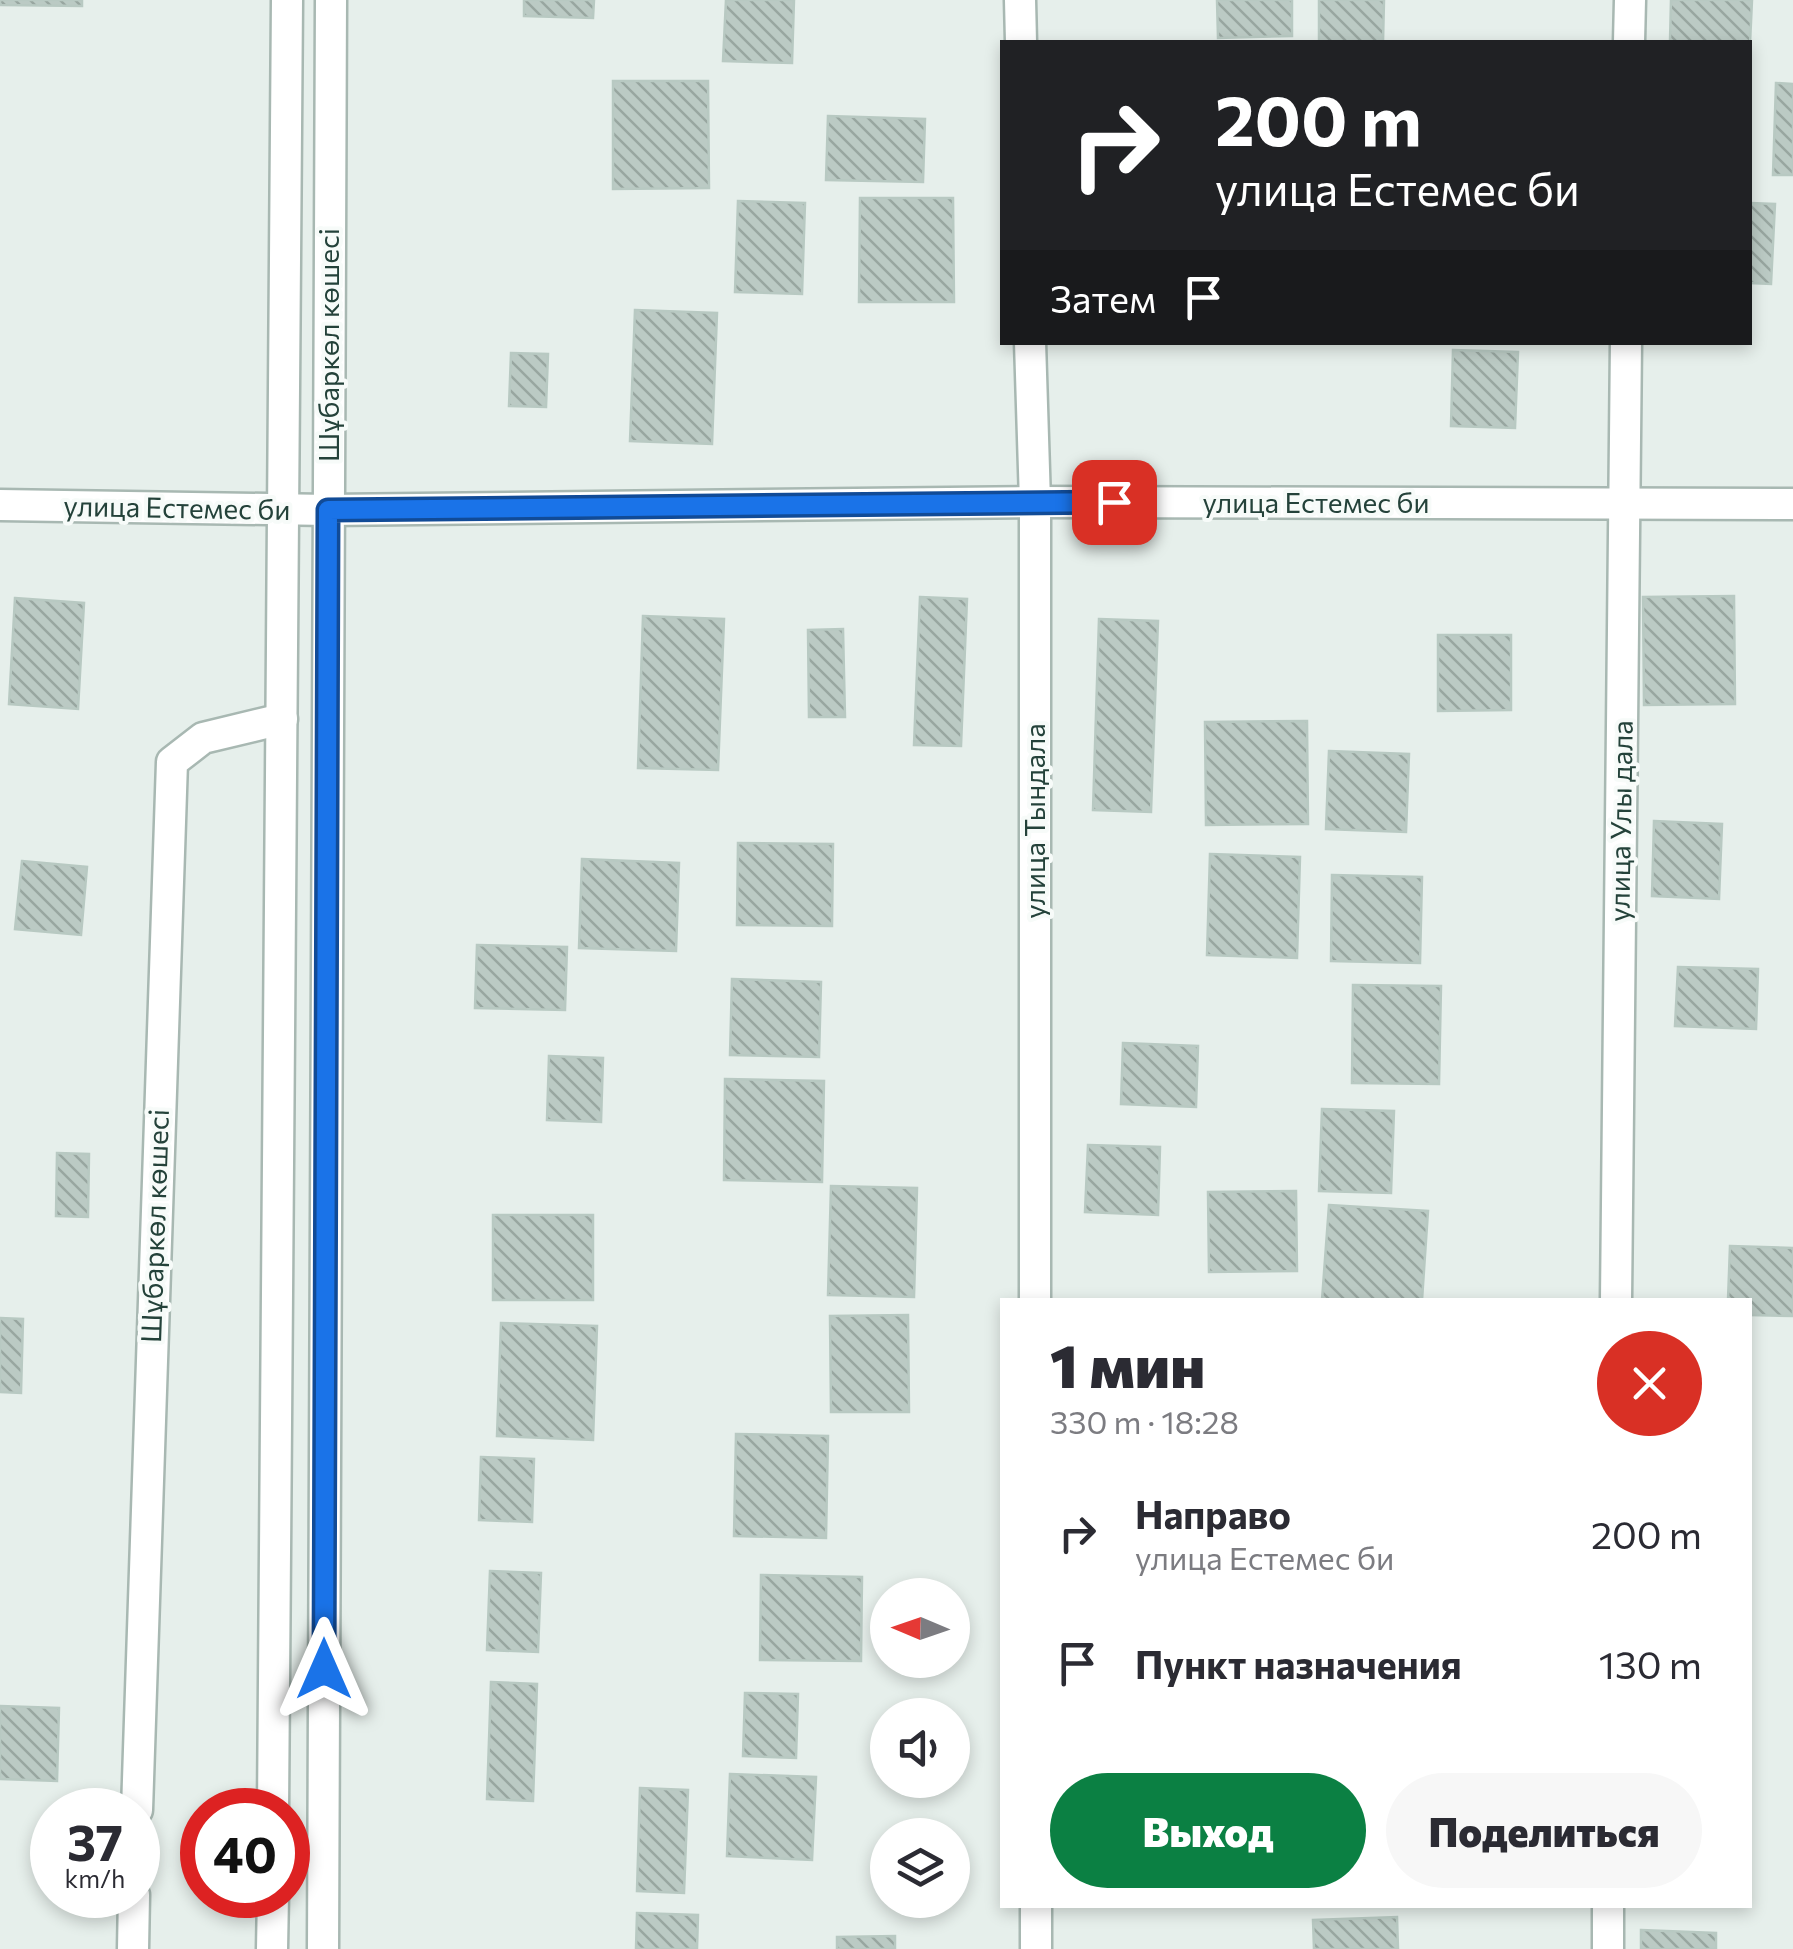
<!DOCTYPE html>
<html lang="ru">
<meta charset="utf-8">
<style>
body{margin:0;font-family:Commissioner,sans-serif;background:#f7f7f7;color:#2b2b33;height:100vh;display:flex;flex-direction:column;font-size:38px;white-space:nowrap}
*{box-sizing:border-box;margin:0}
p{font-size:32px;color:#7c7c81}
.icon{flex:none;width:55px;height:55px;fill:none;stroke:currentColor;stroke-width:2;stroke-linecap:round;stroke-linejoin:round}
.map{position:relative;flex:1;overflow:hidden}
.sheet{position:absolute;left:1000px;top:1298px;width:752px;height:610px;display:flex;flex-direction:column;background:#fff;border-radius:0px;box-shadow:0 5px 15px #0003}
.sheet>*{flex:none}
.banner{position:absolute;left:1000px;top:40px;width:752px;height:305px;border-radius:0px;box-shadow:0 5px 15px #0003;background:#202124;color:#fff;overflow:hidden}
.needle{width:65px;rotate:272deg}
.controls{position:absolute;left:870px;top:1578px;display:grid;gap:20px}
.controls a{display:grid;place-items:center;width:100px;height:100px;border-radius:50%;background:#fff;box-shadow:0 5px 15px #0003;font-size:50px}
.speed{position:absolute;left:30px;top:1788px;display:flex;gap:20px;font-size:50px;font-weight:700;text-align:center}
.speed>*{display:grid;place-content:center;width:130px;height:130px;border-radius:50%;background:#fff;box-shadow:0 5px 15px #0003;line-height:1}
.speed small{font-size:25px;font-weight:400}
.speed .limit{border:15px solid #d22;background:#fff;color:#111}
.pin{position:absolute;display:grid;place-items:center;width:85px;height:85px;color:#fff;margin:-42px;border-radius:20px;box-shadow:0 5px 15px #0006}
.me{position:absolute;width:110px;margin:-55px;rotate:0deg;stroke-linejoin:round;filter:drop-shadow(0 0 8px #0008)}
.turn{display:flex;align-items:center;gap:35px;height:210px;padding:0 50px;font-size:45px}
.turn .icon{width:130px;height:130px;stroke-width:2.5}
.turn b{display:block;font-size:70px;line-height:85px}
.then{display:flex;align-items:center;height:95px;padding:0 50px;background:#0003;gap:20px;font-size:38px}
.round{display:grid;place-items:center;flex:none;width:105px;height:105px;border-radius:52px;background:#f7f7f7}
.summary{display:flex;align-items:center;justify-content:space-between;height:170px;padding:0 50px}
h1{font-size:60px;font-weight:800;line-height:75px}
.action{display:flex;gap:20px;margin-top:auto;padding:20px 50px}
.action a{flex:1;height:115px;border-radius:60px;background:#0b8043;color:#fff;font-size:40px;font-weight:800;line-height:115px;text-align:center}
.action a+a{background:#f7f7f7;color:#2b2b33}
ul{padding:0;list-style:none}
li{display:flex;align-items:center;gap:30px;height:130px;padding:0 50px}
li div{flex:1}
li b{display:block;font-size:38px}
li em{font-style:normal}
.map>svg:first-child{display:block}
.building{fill:url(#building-back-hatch);stroke:#b8c9c2;stroke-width:2.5}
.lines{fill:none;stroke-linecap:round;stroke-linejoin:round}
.minor-casing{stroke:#a8b8b2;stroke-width:35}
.tertiary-casing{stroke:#a8b8b2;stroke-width:35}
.minor{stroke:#fff;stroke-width:30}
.tertiary{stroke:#fff;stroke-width:30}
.route-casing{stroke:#114b97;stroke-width:25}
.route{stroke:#1a73e8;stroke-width:18}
.labels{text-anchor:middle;stroke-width:8;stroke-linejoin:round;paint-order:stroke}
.street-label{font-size:28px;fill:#24423a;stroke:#f7fbf9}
</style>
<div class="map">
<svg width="1793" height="1949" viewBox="0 0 1793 1949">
<defs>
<pattern id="building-back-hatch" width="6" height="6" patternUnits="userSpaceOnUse" patternTransform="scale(2.5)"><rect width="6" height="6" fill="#bbcac4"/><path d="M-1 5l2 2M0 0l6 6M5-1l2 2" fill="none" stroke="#98a6a0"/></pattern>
</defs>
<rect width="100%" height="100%" fill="#e6efeb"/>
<g class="building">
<polygon points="0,0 82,0 82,6 0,5"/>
<polygon points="524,0 594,0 593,18 524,16"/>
<polygon points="726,0 794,0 792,63 723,61"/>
<polygon points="1217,0 1292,0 1292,36 1218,38"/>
<polygon points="1319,0 1384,0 1383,42 1319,42"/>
<polygon points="1671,0 1752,0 1750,44 1670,41"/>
<polygon points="613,81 708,81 709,188 613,189"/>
<polygon points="1776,83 1793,84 1793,175 1773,175"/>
<polygon points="828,116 925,119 923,182 826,180"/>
<polygon points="860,198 953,198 954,302 859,302"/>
<polygon points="738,201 805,203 802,294 735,292"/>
<polygon points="1750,203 1775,204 1771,284 1750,283"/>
<polygon points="635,310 717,313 712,444 630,441"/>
<polygon points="1453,350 1518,352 1515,428 1451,426"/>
<polygon points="511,353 548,354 546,407 509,406"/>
<polygon points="1734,596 1735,704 1644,705 1643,597"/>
<polygon points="920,597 967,599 961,746 914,745"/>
<polygon points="15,598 84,603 78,709 9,704"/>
<polygon points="643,616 724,619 718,770 638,768"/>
<polygon points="1099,619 1158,621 1151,812 1093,810"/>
<polygon points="843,629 845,717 809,717 808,630"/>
<polygon points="1438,635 1511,635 1511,710 1438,711"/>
<polygon points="1307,721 1308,824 1206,825 1205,722"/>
<polygon points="1329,751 1409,754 1406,832 1326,829"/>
<polygon points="1654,821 1722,824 1719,899 1652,896"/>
<polygon points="738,843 833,844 832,926 737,925"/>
<polygon points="1210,854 1300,857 1297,958 1207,955"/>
<polygon points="582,859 679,863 676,951 579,948"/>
<polygon points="22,861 87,867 81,935 15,929"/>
<polygon points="1332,875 1422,877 1420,963 1331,961"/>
<polygon points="477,945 567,947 565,1010 475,1008"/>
<polygon points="1678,967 1758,969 1756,1029 1675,1026"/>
<polygon points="732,979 821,982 819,1057 730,1055"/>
<polygon points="1353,985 1441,986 1439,1084 1352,1083"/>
<polygon points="1123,1043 1198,1046 1196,1107 1121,1104"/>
<polygon points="549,1056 603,1058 601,1122 547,1120"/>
<polygon points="725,1079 824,1081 822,1182 724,1180"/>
<polygon points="1322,1109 1394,1111 1391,1193 1319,1191"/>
<polygon points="1088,1145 1160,1147 1158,1215 1085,1212"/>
<polygon points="57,1153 89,1154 88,1217 56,1216"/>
<polygon points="831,1186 917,1188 914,1297 828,1295"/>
<polygon points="1296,1191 1297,1271 1209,1272 1208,1192"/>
<polygon points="1329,1205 1428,1211 1422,1300 1322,1300"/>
<rect x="493" y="1215" width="100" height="85"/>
<polygon points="1730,1246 1793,1248 1793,1316 1750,1315 1750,1300 1728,1300"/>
<polygon points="908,1315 909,1412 831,1412 830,1316"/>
<polygon points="0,1318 23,1319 21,1393 0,1392"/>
<polygon points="501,1323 597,1326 593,1440 497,1436"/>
<polygon points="736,1434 828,1436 826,1538 734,1536"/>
<polygon points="481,1457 534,1459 532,1522 479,1520"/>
<polygon points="490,1571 541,1573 538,1652 487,1650"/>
<polygon points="761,1575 862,1577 861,1661 760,1660"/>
<polygon points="491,1682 537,1684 533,1801 487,1799"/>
<polygon points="745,1693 798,1694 796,1758 743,1756"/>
<polygon points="0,1706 59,1708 57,1781 0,1779"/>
<polygon points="730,1774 816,1777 812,1860 727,1856"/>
<polygon points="640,1788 688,1790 684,1893 637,1891"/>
<polygon points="637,1913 698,1915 697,1949 636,1949"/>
<polygon points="1397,1917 1398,1949 1314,1949 1313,1920"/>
<polygon points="1641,1930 1716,1933 1716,1949 1641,1949"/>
<polygon points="895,1936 895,1949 837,1949 837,1937"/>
</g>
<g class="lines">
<g class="minor-casing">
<g id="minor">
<polyline points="1020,0 1021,42"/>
<polyline points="1629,42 1630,0"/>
<polyline points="1030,342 1035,502 1035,1300"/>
<polyline points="0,505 328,510 1035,502 1793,504"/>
<polyline points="1616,1300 1626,342"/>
<polyline points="137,1810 172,762 203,738 282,719"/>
<polyline points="1036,1905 1036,1949"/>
<polyline points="133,1949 134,1895"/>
<polyline points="1608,1949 1608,1905"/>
</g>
</g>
<g class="tertiary-casing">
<g id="tertiary">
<polyline points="273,1810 287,0"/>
<polyline points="272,1949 273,1895"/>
<polyline points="323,1949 331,0"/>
</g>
</g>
<use href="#minor" class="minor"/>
<use href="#tertiary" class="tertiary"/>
</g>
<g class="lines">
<g class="route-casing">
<polyline id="route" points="324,1669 328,510 1114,502"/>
</g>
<use href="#route" class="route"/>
</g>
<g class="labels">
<g class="street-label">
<text transform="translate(329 345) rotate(-90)" y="10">Шұбаркөл көшесі</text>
<text x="1316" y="513">улица Естемес би</text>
<text transform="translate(177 508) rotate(1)" y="10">улица Естемес би</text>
<text transform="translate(1035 821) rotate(-90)" y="10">улица Тындала</text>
<text transform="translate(1621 821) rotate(-89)" y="10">улица Улы дала</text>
<text transform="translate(155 1226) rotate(-88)" y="10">Шұбаркөл көшесі</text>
</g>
</g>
</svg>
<div class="controls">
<a><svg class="needle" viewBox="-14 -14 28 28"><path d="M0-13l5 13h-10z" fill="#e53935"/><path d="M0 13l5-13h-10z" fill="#7c7c81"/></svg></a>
<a><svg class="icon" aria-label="sound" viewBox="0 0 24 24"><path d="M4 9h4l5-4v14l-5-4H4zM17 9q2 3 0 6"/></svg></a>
<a><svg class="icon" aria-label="layers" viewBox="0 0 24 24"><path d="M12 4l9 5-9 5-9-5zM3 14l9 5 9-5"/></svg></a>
</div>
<div class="speed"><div>37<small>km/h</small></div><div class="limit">40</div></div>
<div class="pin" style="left:1114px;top:502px;background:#d93025"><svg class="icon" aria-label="arrive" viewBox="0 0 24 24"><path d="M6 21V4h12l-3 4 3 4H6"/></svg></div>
<svg class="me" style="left:324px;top:1669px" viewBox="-20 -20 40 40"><path d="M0-17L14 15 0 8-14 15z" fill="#1a73e8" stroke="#fff" stroke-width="4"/></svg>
<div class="banner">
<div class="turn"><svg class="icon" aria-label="right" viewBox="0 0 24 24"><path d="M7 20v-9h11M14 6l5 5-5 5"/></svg><div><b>200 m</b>улица Естемес би</div></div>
<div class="then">Затем<svg class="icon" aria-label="arrive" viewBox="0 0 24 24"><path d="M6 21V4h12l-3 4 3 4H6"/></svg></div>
</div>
<section class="sheet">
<div class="summary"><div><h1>1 мин</h1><p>330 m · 18:28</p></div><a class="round" style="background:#d93025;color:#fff"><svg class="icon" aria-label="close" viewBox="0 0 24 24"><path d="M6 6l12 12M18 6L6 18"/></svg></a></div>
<ul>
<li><svg class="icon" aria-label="right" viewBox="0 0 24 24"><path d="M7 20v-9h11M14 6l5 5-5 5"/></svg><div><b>Направо</b><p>улица Естемес би</p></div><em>200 m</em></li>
<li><svg class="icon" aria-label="arrive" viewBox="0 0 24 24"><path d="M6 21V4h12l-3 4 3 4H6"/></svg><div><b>Пункт назначения</b></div><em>130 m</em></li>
</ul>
<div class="action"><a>Выход</a><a>Поделиться</a></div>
</section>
</div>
